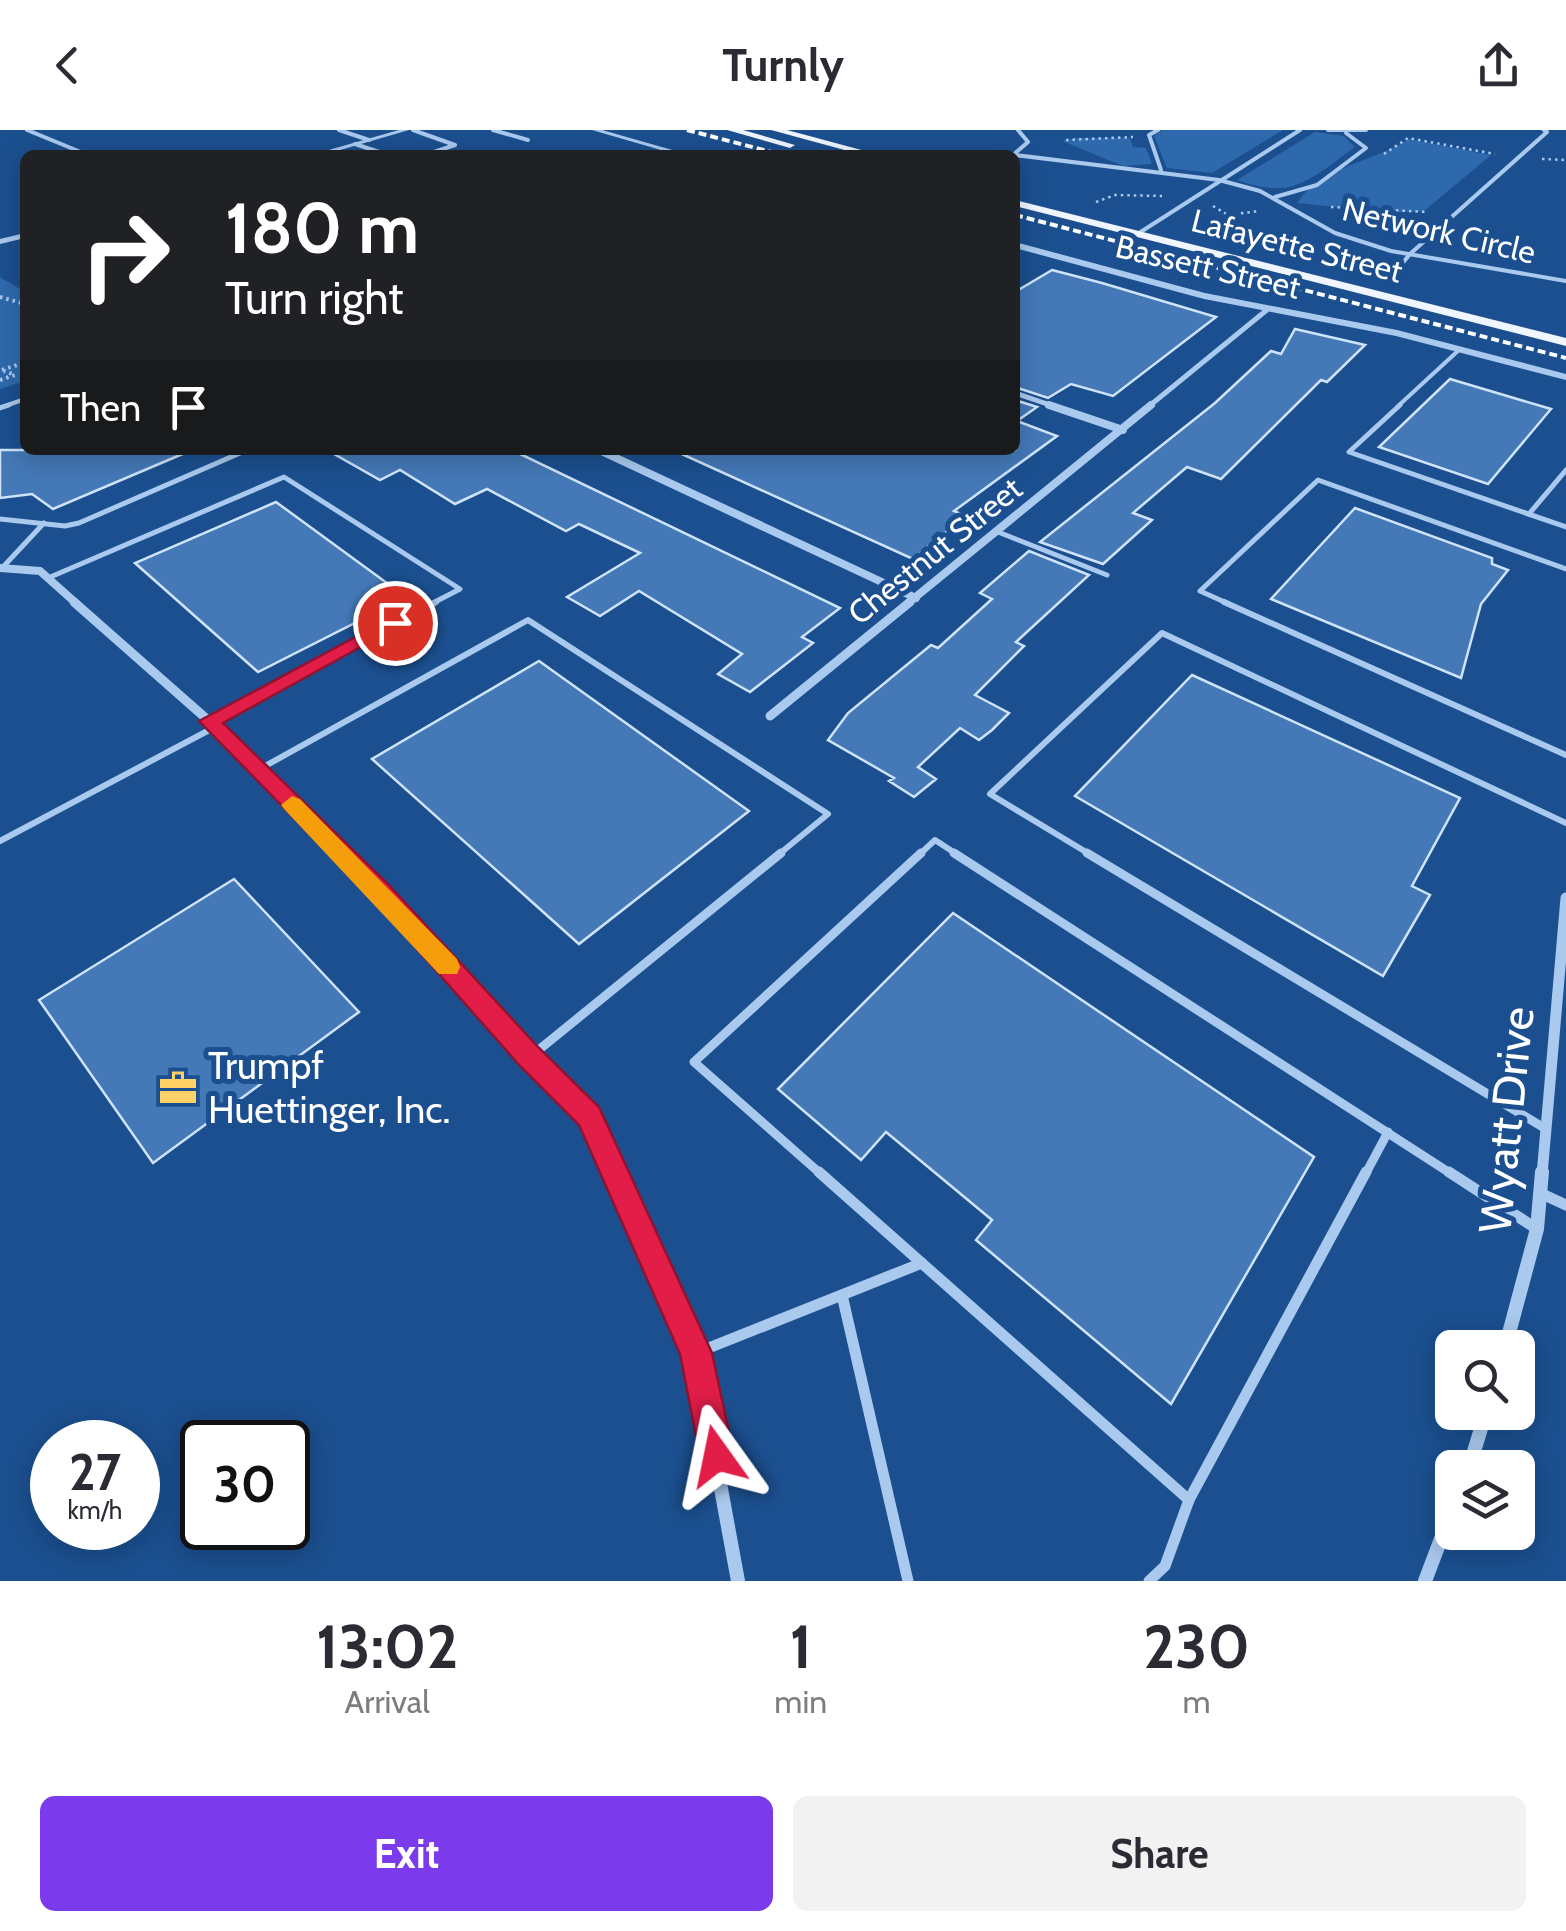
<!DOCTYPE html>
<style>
body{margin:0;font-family:Cabin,sans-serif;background:#f2f2f3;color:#2b2b33;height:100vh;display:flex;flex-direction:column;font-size:38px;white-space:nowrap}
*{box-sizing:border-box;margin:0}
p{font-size:32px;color:#7c7c81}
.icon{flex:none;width:55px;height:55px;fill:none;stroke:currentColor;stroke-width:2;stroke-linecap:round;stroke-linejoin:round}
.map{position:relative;height:1451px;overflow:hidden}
.sheet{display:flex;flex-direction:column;background:#fff;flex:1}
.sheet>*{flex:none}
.banner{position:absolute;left:20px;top:20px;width:1000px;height:305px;border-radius:15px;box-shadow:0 5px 25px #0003;background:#202124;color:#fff;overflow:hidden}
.tools{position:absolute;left:1435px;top:1200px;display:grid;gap:20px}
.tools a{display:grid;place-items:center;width:100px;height:100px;border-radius:15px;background:#fff;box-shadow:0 5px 25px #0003;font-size:50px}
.speed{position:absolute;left:30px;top:1290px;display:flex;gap:20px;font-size:50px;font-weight:700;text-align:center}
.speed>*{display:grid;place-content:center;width:130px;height:130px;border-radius:50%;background:#fff;box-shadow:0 5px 25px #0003;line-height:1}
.speed small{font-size:25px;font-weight:400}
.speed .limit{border:5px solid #111;border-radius:15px;background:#fff;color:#111}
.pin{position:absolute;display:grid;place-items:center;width:85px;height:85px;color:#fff;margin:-42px;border:5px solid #fff;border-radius:50%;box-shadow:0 2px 10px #0007}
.me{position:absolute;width:110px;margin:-55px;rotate:348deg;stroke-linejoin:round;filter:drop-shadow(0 0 8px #0008)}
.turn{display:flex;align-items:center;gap:35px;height:210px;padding:0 40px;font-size:45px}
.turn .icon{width:130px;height:130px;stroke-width:2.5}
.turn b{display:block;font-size:70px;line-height:85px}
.then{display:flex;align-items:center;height:95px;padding:0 40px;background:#0003;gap:20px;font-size:38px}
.eta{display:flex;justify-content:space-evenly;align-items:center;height:170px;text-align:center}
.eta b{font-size:60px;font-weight:800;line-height:70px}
.action{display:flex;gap:20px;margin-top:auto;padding:20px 40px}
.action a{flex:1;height:115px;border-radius:15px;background:#7c3aed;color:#fff;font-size:40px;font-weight:800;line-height:115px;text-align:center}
.action a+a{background:#f2f2f3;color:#2b2b33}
header{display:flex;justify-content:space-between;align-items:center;height:130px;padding:0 40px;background:#fff;font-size:45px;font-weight:800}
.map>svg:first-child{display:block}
.green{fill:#2e69ad}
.building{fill:#4478b7;stroke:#cfe3fa;stroke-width:2.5}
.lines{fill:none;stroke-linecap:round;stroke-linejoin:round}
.path-far1{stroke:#a9c9ee;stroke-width:2.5;stroke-dasharray:2.5 4;stroke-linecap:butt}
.path{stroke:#a9c9ee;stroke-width:4;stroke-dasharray:2.5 4;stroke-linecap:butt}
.service-far4{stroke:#a9c9ee;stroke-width:4}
.service-far3{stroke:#a9c9ee;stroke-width:5}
.service-far2{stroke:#a9c9ee;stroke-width:6}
.service-far1{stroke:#a9c9ee;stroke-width:9}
.service{stroke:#a9c9ee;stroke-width:11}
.minor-far5{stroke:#a9c9ee;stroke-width:4}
.minor-far4{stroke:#a9c9ee;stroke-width:5}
.minor-far3{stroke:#a9c9ee;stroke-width:8}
.minor-far2{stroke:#a9c9ee;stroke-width:9}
.minor-far1{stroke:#a9c9ee;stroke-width:11}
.minor{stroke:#a9c9ee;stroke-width:14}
.tertiary{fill:#a9c9ee;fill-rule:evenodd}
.primary{fill:#f0f6ff;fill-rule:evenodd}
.rail{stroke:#fff;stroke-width:4;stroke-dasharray:8 4;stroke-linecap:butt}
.route{fill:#e11d48;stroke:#92132f;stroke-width:2.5}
.slow{fill:#f59e0b}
.labels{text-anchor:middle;stroke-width:10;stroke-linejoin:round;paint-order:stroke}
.far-street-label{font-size:32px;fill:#fff;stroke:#1b4f8f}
.poi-label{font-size:38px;fill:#fff;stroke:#1b4f8f;text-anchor:start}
.near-street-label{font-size:45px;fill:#fff;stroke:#1b4f8f}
</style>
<header><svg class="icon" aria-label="back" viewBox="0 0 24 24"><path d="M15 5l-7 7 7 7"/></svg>Turnly<svg class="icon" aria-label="share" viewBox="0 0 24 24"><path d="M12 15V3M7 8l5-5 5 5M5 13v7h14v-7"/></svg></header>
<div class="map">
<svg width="1566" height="1451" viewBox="0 0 1566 1451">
<rect width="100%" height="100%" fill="#1b4f8f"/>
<g class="green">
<polygon points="1162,0 1283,0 1212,43 1167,38 1154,6"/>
<path d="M1315,2L1344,6L1355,17C1310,49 1294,71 1237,50Z"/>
<polygon points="1078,8 1130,8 1133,17 1146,18 1152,34 1123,36 1062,11"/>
<path d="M1409,9L1491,25L1424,81L1391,83L1297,73C1321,36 1374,32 1409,9Z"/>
<polygon points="0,147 25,162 25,251 0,259"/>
</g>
<g class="building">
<polygon points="1052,140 1102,153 1216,187 1113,266 1071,254 1048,268 1015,257 1015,162"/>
<polygon points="1295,199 1365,215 1327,252 1321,250 1221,349 1187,337 1133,383 1152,390 1103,434 1040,412 1215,273 1271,221 1281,224"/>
<polygon points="1450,249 1551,279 1488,354 1379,317"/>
<polygon points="1015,270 1037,277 1017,291 1057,306 954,381 966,386 913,429 673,320 1015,320"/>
<polygon points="0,320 192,320 53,379 32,364 0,368"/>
<polygon points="327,320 512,320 840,478 802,507 813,513 750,562 718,544 742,524 639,461 600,486 567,467 640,423 579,394 566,401 487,359 455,374 400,340 380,350"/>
<polygon points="276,372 406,467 258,542 135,433"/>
<polygon points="1355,378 1492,428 1492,434 1508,440 1481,474 1461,548 1271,469"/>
<polygon points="1029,421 1089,445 1016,512 1024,516 975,565 1009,583 992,600 979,610 960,598 918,637 936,649 914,667 889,651 894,648 828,610 848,583 931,515 938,518 992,469 980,463"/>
<polygon points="539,531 749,681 579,814 372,629"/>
<polygon points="1192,545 1460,668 1412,756 1430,765 1383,846 1075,666"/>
<polygon points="234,749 359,882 153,1033 39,870"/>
<polygon points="953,783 1314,1027 1171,1274 976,1110 992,1090 886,1002 861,1030 778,959"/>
</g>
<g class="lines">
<g class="path-far1">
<polyline points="1066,10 1133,7"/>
<polyline points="1384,24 1408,8 1495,24"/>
<polyline points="1542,29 1566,30"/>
<polyline points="1096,72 1115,65 1162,66"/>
<polyline points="1213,76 1228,85 1234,99 1226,105"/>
<polyline points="1331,77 1428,82"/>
<polyline points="1228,85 1259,81"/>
</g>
<g class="path">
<polyline points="0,167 25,174"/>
<polyline points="2,240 23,233 25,220"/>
<polyline points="0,250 15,245 4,241"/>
</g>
<g class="service-far4">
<polyline points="413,0 455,15 425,25"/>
<polyline points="493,0 528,10"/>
<polyline points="1158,0 1149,5 1161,40"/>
<polyline points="1328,0 1366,0"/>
<polyline points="355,14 388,25"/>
<polyline points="977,22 1015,25"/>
<polyline points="1013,25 1028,12 1018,0"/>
<polyline points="1015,25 1219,50 1260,61 1335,103 1391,121 1566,151"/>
<polyline points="1275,67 1317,55 1366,18 1346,3"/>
<polyline points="1139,103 1300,0"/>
<polyline points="1388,151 1410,124 1547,2 1544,0"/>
<polyline points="2,277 25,269"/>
<polyline points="1397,277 1460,219"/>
</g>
<g class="service-far3">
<polyline points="1400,275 1349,322 1566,397"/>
<polyline points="0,278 9,275"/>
<polyline points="1529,384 1566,340"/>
<polyline points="0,389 65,396 79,393 247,320"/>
<polyline points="998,402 1107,445"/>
<polyline points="2,438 44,393"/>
<polyline points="48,448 284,347 460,459 431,474"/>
<polyline points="1229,474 1200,461 1318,350 1566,439"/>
</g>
<g class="service-far2">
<polyline points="1224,472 1566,625"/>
<polyline points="209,591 436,472"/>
<polyline points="258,640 528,490 828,684 778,725"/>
<polyline points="0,711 215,597"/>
<polyline points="919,725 935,710 958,725"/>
<polyline points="1091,725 990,664 1162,503 1566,693"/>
</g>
<g class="service-far1">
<polyline points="954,723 1453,1045"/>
<polyline points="1087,723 1546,999"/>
<polyline points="530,927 781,723"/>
<polyline points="822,1045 694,932 921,723"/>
<polyline points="1365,1045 1388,1002"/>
</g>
<g class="service">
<polyline points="819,1042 1189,1370"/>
<polyline points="1449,1042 1537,1099"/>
<polyline points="1540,1063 1566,1075"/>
<polyline points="842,1165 908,1451"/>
<polyline points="696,1223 922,1133"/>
<polyline points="1149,1451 1165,1436 1189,1370 1366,1042"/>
</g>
<g class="minor-far5">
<polyline points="27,0 88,25"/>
<polyline points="339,0 369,10"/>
</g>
<g class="minor-far4">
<polyline points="1015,263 1056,277"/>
<polyline points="1148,277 1268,179"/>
</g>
<g class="minor-far3">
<polyline points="1049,275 1123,300"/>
<polyline points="599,320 916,468"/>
<polyline points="0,438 40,441 77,474"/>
<polyline points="907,474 1151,275"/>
</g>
<g class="minor-far2">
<polyline points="74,472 209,591 344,725"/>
<polyline points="770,586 910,472"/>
</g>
<g class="minor-far1">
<polyline points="341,723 589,986 616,1045"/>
<polyline points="1542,1045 1566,768"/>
</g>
<g class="minor">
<polyline points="614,1042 696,1223 738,1451"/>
<polyline points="1505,1218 1537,1099 1542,1042"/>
<polyline points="1469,1338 1486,1282"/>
<polyline points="1425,1451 1452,1380"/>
</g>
<g class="tertiary">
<polygon points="399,0 409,0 323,25 311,25"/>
<polygon points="592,0 602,0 690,25 678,25"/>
<polygon points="25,103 25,108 0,114 0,109"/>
<polygon points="1015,112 1205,163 1397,200 1566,244 1566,250 1396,206 1204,169 1015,118"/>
</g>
<g class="primary">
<polygon points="727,0 743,0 795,15 790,18"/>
<polygon points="771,0 787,0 880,25 863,25"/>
<polygon points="1015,70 1566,208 1566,216 1015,76"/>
</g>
<g class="rail">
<polyline points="687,0 783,25"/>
<polyline points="1015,85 1566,228"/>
</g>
</g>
<polygon class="route" points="389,489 404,493 223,593 389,755 539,918 599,977 712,1223 734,1326 729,1339 717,1344 705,1339 700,1326 680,1224 579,995 520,936 372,768 199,591"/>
<polygon class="slow" points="292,666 300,669 457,829 460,837 457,844 439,844 285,680 281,675"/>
<defs>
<g id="office-bare" transform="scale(3)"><path d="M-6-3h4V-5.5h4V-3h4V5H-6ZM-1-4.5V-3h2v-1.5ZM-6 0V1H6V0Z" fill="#ffd166" stroke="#1b4f8f" stroke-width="2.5" paint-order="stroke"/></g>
</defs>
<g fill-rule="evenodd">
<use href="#office-bare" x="178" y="958"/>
</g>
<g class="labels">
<g class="far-street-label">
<text transform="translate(1439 101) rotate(13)" y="11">Network Circle</text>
<text transform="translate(1297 116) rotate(14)" y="11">Lafayette Street</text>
<text transform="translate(1208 137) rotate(13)" y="11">Bassett Street</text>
<text transform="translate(935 421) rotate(-39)" y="11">Chestnut Street</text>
</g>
<g class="poi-label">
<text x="208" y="949">Trumpf<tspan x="208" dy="44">Huettinger, Inc.</tspan></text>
</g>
<g class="near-street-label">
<text transform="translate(1506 990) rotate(-84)" y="16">Wyatt Drive</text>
</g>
</g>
</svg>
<div class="tools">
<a><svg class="icon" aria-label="search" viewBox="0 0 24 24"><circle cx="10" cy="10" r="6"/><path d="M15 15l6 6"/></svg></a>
<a><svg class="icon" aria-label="layers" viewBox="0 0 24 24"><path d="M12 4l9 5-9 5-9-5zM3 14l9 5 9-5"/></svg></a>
</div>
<div class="speed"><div>27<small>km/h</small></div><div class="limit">30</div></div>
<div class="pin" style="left:395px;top:493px;background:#d93025"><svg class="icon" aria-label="arrive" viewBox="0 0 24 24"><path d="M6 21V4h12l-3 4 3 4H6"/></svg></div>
<svg class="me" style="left:717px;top:1326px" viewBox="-20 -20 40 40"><path d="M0-17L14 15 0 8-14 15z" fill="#e11d48" stroke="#fff" stroke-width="4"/></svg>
<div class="banner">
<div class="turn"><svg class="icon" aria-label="right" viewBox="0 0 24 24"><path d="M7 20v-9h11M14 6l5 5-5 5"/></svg><div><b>180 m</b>Turn right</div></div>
<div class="then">Then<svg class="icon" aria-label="arrive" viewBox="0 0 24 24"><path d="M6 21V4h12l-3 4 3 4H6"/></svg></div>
</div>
</div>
<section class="sheet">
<div class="eta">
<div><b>13:02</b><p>Arrival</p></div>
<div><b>1</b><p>min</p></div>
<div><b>230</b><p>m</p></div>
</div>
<div class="action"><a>Exit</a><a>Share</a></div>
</section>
